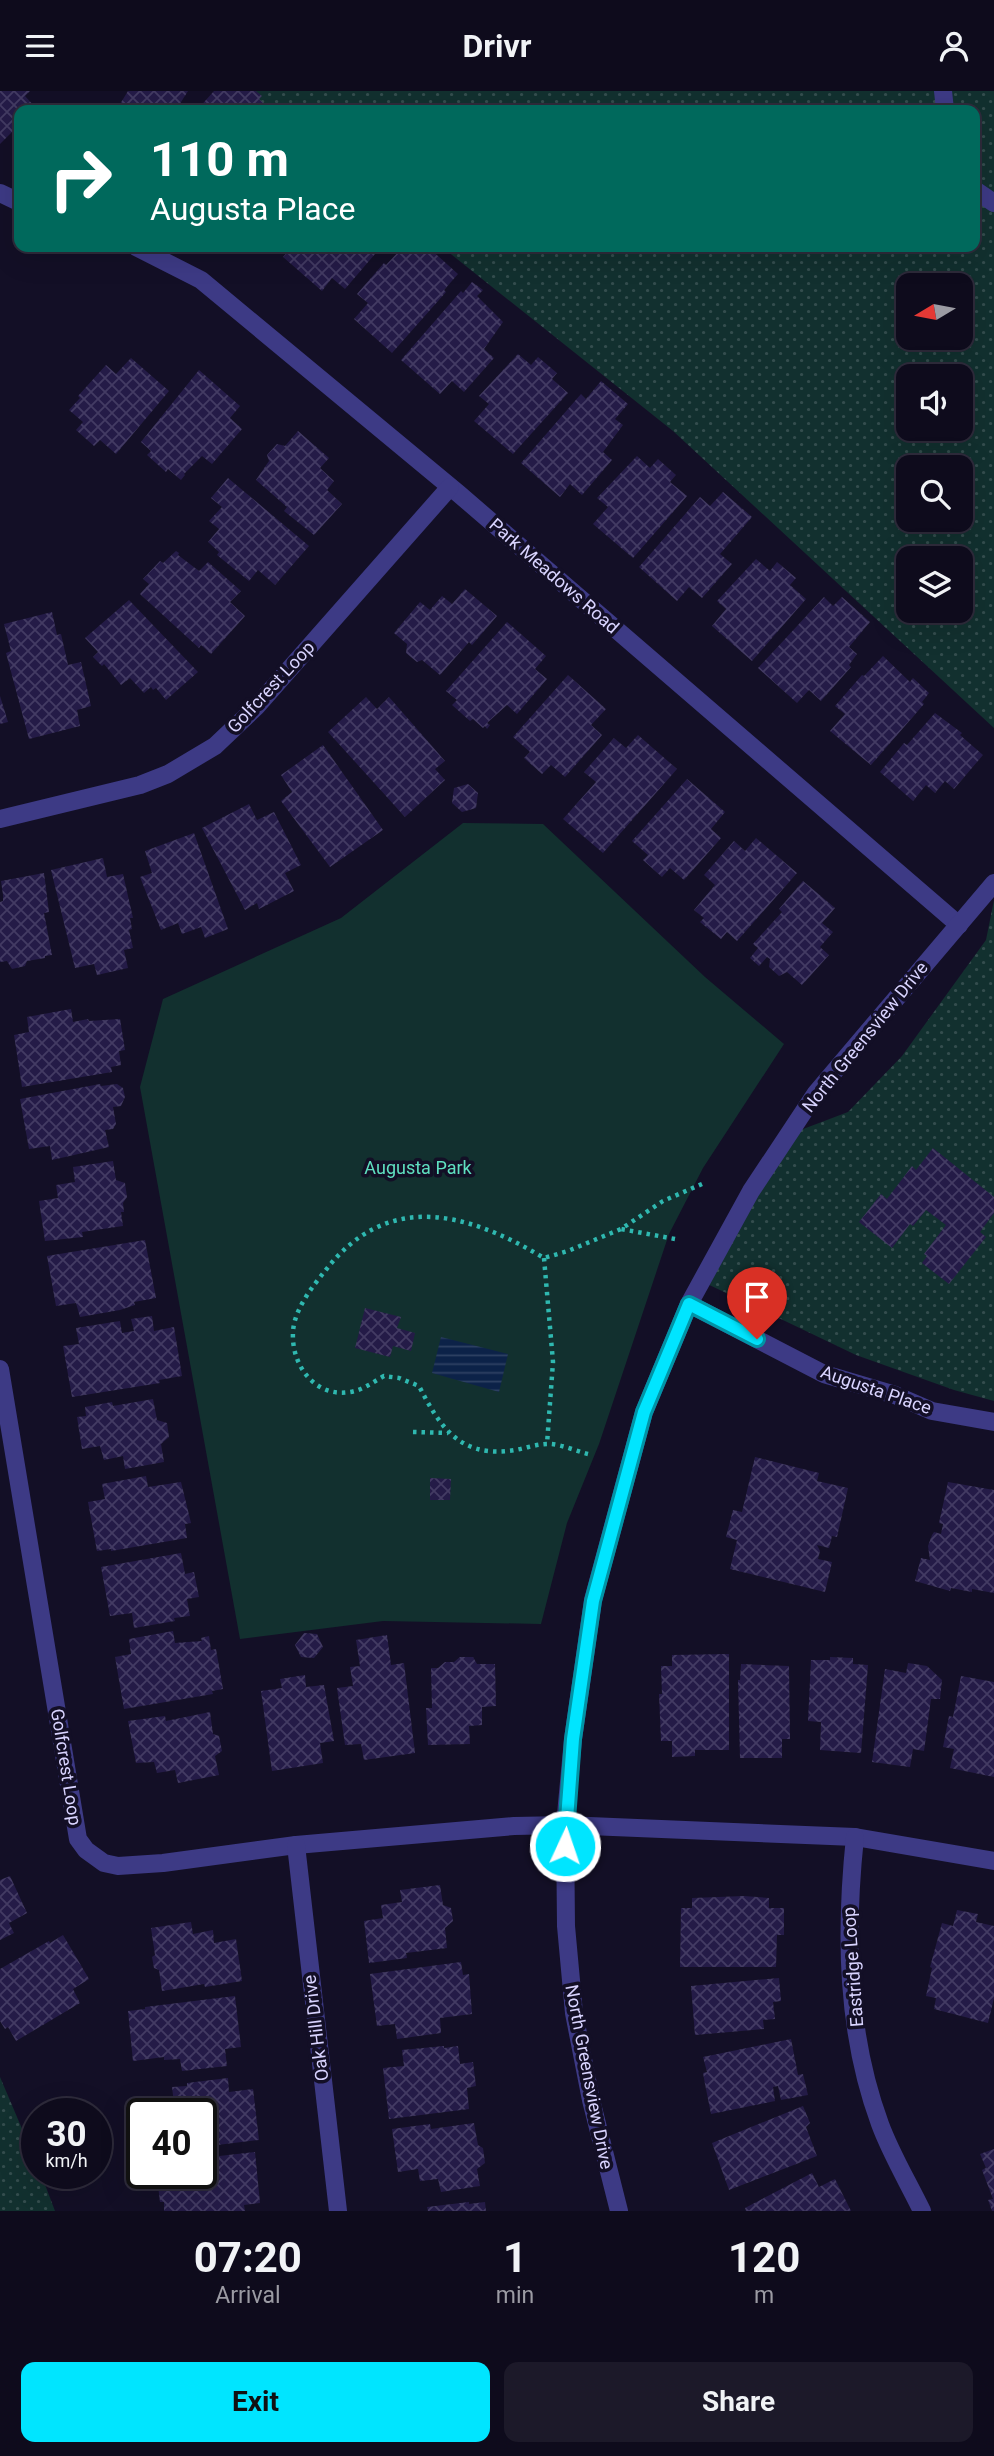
<!DOCTYPE html>
<style>
body{margin:0;font-family:Roboto,sans-serif;background:#1c1929;color:#f1f3f6;height:100vh;display:flex;flex-direction:column;font-size:26px;white-space:nowrap}
*{box-sizing:border-box;margin:0}
p{font-size:23px;color:#9b9ba3}
.icon{flex:none;width:38px;height:38px;fill:none;stroke:currentColor;stroke-width:2;stroke-linecap:round;stroke-linejoin:round}
.map{position:relative;height:2120px;overflow:hidden}
.details{display:flex;flex-direction:column;background:#0e0b1c;flex:1}
.details>*{flex:none}
.top-card{position:absolute;left:14px;top:14px;width:966px;height:147px;border-radius:14px;box-shadow:0 7px 28px #0002,0 0 0 2px #2e2b3b;background:#00695c;color:#fff;overflow:hidden}
.needle{width:46px;rotate:260deg}
.buttons{position:absolute;left:896px;top:182px;display:grid;gap:14px}
.buttons a{display:grid;place-items:center;width:77px;height:77px;border-radius:14px;background:#0e0b1c;box-shadow:0 7px 28px #0002,0 0 0 2px #2e2b3b;font-size:35px}
.speed{position:absolute;left:21px;top:2007px;display:flex;gap:14px;font-size:35px;font-weight:700;text-align:center}
.speed>*{display:grid;place-content:center;width:91px;height:91px;border-radius:50%;background:#0e0b1c;box-shadow:0 7px 28px #0002,0 0 0 2px #2e2b3b;line-height:1}
.speed small{font-size:18px;font-weight:400}
.speed .limit{border:4px solid #111;border-radius:10px;background:#fff;color:#111}
.pin{position:absolute;display:grid;place-items:center;width:60px;height:60px;color:#fff;margin:-72px -30px;border-radius:50% 50% 50% 0;rotate:-45deg;box-shadow:0 0 7px #0007}
.pin .icon{rotate:45deg}
.me{position:absolute;width:77px;margin:-38px;rotate:3deg;stroke-linejoin:round;filter:drop-shadow(0 0 5px #0008)}
.turn{display:flex;align-items:center;gap:24px;height:147px;padding:0 21px;font-size:32px}
.turn .icon{width:91px;height:91px;stroke-width:2.5}
.turn b{display:block;font-size:49px;line-height:60px}
.eta{display:flex;justify-content:space-evenly;align-items:center;height:119px;text-align:center}
.eta b{font-size:42px;font-weight:700;line-height:49px}
.cta{display:flex;gap:14px;margin-top:auto;padding:14px 21px}
.cta a{flex:1;height:80px;border-radius:14px;background:#00e5ff;color:#111;font-size:28px;font-weight:700;line-height:80px;text-align:center}
.cta a+a{background:#1c1929;color:#f1f3f6}
header{display:flex;justify-content:space-between;align-items:center;height:91px;padding:0 21px;background:#0e0b1c;font-size:32px;font-weight:700}
.map>svg:first-child{display:block}
.grass{fill:url(#grass-dots);fill-rule:evenodd}
.green{fill:#12302f}
.water{fill:url(#water-rules)}
.building{fill:url(#building-cross-hatch)}
.lines{fill:none;stroke-linecap:round;stroke-linejoin:round}
.path{stroke:#2fb8b0;stroke-width:4.5;stroke-dasharray:3.5 5;stroke-linecap:butt}
.service{stroke:#3d3a85;stroke-width:18}
.minor{stroke:#3d3a85;stroke-width:18}
.tertiary{stroke:#3d3a85;stroke-width:18}
.route-casing{stroke:#0095a6;stroke-width:18}
.route{stroke:#00e5ff;stroke-width:12}
.labels{text-anchor:middle;stroke-width:7;stroke-linejoin:round;paint-order:stroke}
.street-label{font-size:18px;fill:#d9d4ff;stroke:#130f26}
.park-label{font-size:18px;fill:#5fe0c0;stroke:#130f26}
</style>
<header><svg class="icon" aria-label="menu" viewBox="0 0 24 24"><path d="M4 6h16M4 12h16M4 18h16"/></svg>Drivr<svg class="icon" aria-label="person" viewBox="0 0 24 24"><circle cx="12" cy="8" r="4"/><path d="M4 21q1-7 8-7t8 7"/></svg></header>
<div class="map">
<svg width="994" height="2120" viewBox="0 0 994 2120">
<defs>
<pattern id="grass-dots" width="8" height="8" patternUnits="userSpaceOnUse" patternTransform="scale(1.75)"><rect width="8" height="8" fill="#12302f"/><path d="M2 2h.1M6 6h.1" fill="none" stroke="#344d4e" stroke-width="1.8" stroke-linecap="round"/></pattern>
<pattern id="water-rules" width="6" height="5" patternUnits="userSpaceOnUse" patternTransform="scale(1.75)"><rect width="6" height="5" fill="#0c2248"/><path d="M0 2.5h6" fill="none" stroke="#2f4163"/></pattern>
<pattern id="building-cross-hatch" width="8" height="8" patternUnits="userSpaceOnUse" patternTransform="scale(1.75)"><rect width="8" height="8" fill="#241b47"/><path d="M0 0l8 8M0 8l8-8" fill="none" stroke="#433b63"/></pattern>
</defs>
<rect width="100%" height="100%" fill="#130f26"/>
<g class="grass">
<path d="M247,0H994V637L673,340L442,156H975V19H271ZM908,194H961V247H908ZM908,285H961V338H908ZM908,376H961V429H908ZM908,467H961V520H908Z"/>
<polygon points="994,809 994,1310 954,1299 856,1264 701,1190 790,1043 848,1021 902,965 986,849"/>
<polygon points="0,1986 37,2073 37,2082 41,2083 55,2120 0,2120"/>
</g>
<polygon class="green" points="463,732 543,733 705,886 784,953 703,1077 669,1143 599,1353 567,1432 541,1533 383,1530 240,1548 140,996 163,908 341,827"/>
<polygon class="water" points="441,1246 508,1263 499,1301 432,1282"/>
<g class="building">
<polygon points="0,0 30,0 25,5 36,17 34,19 19,19 19,34 0,53"/>
<polygon points="128,0 188,0 176,19 119,19 117,18"/>
<polygon points="214,0 256,0 262,5 259,8 269,17 268,19 197,19"/>
<polygon points="292,156 365,156 375,163 345,198 332,187 322,200 283,166"/>
<polygon points="403,156 428,156 458,183 444,199 446,201 392,262 354,228 368,212 357,203 384,172 386,174"/>
<polygon points="472,191 483,199 477,205 503,231 484,258 494,267 464,301 452,290 440,303 401,269 461,200 463,202"/>
<polygon points="518,263 531,274 538,266 557,282 552,288 568,302 513,363 474,330 489,313 479,305"/>
<polygon points="131,267 169,300 116,363 100,349 94,355 76,339 83,331 69,319 80,307 78,305 106,274 116,283"/>
<polygon points="199,279 240,315 230,327 242,338 212,373 202,365 184,383 185,384 181,389 168,378 166,381 147,364 151,360 141,351"/>
<polygon points="601,290 628,313 615,328 623,334 603,361 612,369 582,404 570,393 560,406 521,372 581,303 586,308"/>
<polygon points="298,340 329,367 320,377 334,390 327,399 342,413 314,444 284,420 287,416 256,389 269,370 267,364 277,353 285,355"/>
<polygon points="637,365 650,377 658,368 676,384 670,391 687,405 633,467 593,433 608,416 597,407"/>
<polygon points="228,387 309,455 275,494 258,479 249,490 217,464 219,461 208,451 219,438 209,430 222,416 211,407"/>
<polygon points="723,401 752,426 720,463 732,473 702,507 689,496 677,510 639,476 700,406 710,415"/>
<polygon points="176,460 179,462 178,464 199,480 208,471 241,500 230,511 245,525 211,563 201,554 199,557 140,503 149,493 143,488 160,470 163,472"/>
<polygon points="756,468 770,480 777,471 796,487 790,494 806,508 752,570 712,535 726,518 717,510"/>
<polygon points="465,498 497,525 472,554 469,551 440,584 422,569 417,571 406,562 407,553 394,542 420,511 430,519 442,505 452,513"/>
<polygon points="824,506 833,515 842,506 870,531 849,556 857,563 849,574 851,576 821,610 809,599 797,612 758,577"/>
<polygon points="129,509 198,581 166,609 156,597 153,599 151,596 144,602 130,587 121,594 104,573 102,575 93,566 98,561 85,547"/>
<polygon points="52,521 57,544 61,543 68,574 81,571 91,615 77,619 80,635 29,648 6,562 11,560 4,533"/>
<polygon points="507,531 546,565 535,578 547,588 517,623 507,614 487,632 490,634 487,638 485,635 483,637 473,628 470,630 452,614 457,609 446,600"/>
<polygon points="883,565 910,591 913,587 929,602 922,611 924,613 871,674 830,640 845,623 835,615 862,584 864,585"/>
<polygon points="568,584 606,618 591,634 602,644 565,686 551,674 542,683 524,667 530,661 513,646"/>
<polygon points="0,605 8,631 0,633"/>
<polygon points="366,606 377,618 389,606 445,670 435,678 445,689 405,726 328,641"/>
<polygon points="935,622 962,642 960,644 983,664 954,698 945,690 935,702 926,694 913,710 880,681 904,652 907,654"/>
<polygon points="638,644 677,678 603,762 563,728 596,691 584,681 614,647 626,657"/>
<polygon points="323,654 383,739 330,776 281,710 292,701 281,684"/>
<polygon points="687,688 725,721 711,738 721,747 684,789 670,777 662,786 643,769 648,764 632,750"/>
<polygon points="468,693 478,702 476,717 462,721 452,712 454,697"/>
<polygon points="249,713 257,729 274,721 301,774 285,782 294,800 259,818 257,812 245,819 202,737"/>
<polygon points="194,742 228,838 205,847 201,836 182,843 178,832 161,839 140,786 152,782 145,760"/>
<polygon points="756,747 797,782 737,850 727,841 721,848 700,831 704,827 694,819 715,794 704,784 734,750 745,760"/>
<polygon points="103,767 107,786 123,783 133,827 130,827 132,838 129,839 133,857 124,859 128,877 97,884 94,873 75,877 51,779"/>
<polygon points="44,782 49,821 44,822 52,864 45,865 45,867 27,870 25,875 12,878 7,870 0,871 0,811 3,810 3,804 1,790"/>
<polygon points="803,790 835,817 822,832 833,841 820,856 829,864 802,894 787,881 779,885 769,876 770,868 767,866 759,875 750,867 758,857 753,853 782,821 779,818"/>
<polygon points="71,918 73,931 88,928 89,930 120,928 125,959 119,960 121,974 111,976 112,981 22,996 14,944 29,941 27,926"/>
<polygon points="100,993 101,995 117,993 123,997 125,1006 121,1015 113,1016 116,1033 113,1038 105,1039 109,1056 52,1069 50,1055 29,1058 20,1008"/>
<polygon points="933,1057 994,1106 994,1122 980,1141 986,1146 949,1193 922,1172 927,1165 924,1163 946,1134 926,1119 913,1135 910,1133 892,1157 859,1131 881,1103 887,1108 912,1075 916,1079"/>
<polygon points="113,1070 116,1089 125,1092 127,1106 123,1112 124,1121 121,1121 123,1135 82,1141 83,1146 45,1150 39,1110 58,1107 56,1094 75,1091 73,1076"/>
<polygon points="145,1149 156,1207 134,1211 135,1214 120,1219 80,1226 76,1212 56,1215 47,1165"/>
<polygon points="365,1217 401,1226 397,1237 415,1242 411,1260 393,1255 390,1266 355,1257"/>
<polygon points="152,1225 154,1240 174,1236 182,1285 159,1289 160,1292 72,1306 63,1255 79,1253 76,1237 120,1230 122,1242 134,1240 131,1228"/>
<polygon points="153,1308 157,1329 167,1332 169,1346 161,1353 164,1371 125,1378 123,1365 104,1369 100,1355 82,1358 77,1326 86,1325 85,1316 112,1311 113,1315"/>
<polygon points="755,1366 819,1382 817,1390 848,1397 837,1446 832,1445 829,1457 817,1454 820,1460 818,1468 832,1471 825,1501 730,1478 737,1449 726,1446 733,1419 742,1421"/>
<polygon points="146,1385 148,1396 181,1391 191,1432 185,1433 187,1447 111,1460 111,1458 97,1460 88,1411 105,1408 102,1393"/>
<polygon points="430,1387 451,1388 450,1409 430,1409"/>
<polygon points="948,1391 994,1399 994,1502 972,1498 972,1501 951,1497 950,1500 915,1490 921,1467 930,1469 928,1455 932,1444 934,1441 941,1443 943,1433 939,1432"/>
<polygon points="181,1462 185,1483 194,1481 199,1506 187,1508 190,1525 174,1527 175,1530 134,1537 132,1522 110,1525 101,1476"/>
<polygon points="173,1540 175,1552 202,1550 201,1547 209,1545 211,1559 216,1558 223,1598 212,1600 213,1603 124,1618 115,1566 131,1563 129,1548"/>
<polygon points="304,1542 317,1543 323,1556 314,1567 301,1566 295,1554"/>
<polygon points="387,1544 391,1574 404,1572 415,1662 364,1669 361,1653 345,1654 337,1597 353,1595 350,1576 360,1575 356,1549"/>
<polygon points="729,1563 729,1659 695,1659 695,1665 672,1666 672,1650 661,1650 659,1603 662,1603 661,1575 672,1575 672,1564"/>
<polygon points="460,1566 473,1566 477,1573 495,1573 496,1615 482,1616 482,1634 469,1635 470,1653 428,1654 426,1617 432,1617 431,1577 438,1577 445,1571 454,1571"/>
<polygon points="830,1566 853,1567 853,1573 868,1574 861,1662 820,1659 821,1631 808,1630 811,1569 830,1569"/>
<polygon points="908,1572 927,1575 942,1589 940,1608 931,1608 924,1660 913,1658 910,1676 872,1671 885,1578 906,1582"/>
<polygon points="741,1573 789,1575 790,1648 782,1648 782,1667 740,1667 738,1589 740,1589"/>
<polygon points="305,1584 306,1596 324,1594 334,1650 320,1652 323,1672 272,1680 261,1600 282,1597 280,1588"/>
<polygon points="961,1585 994,1591 994,1686 950,1677 954,1658 943,1656 949,1625 953,1626"/>
<polygon points="210,1621 213,1643 219,1645 222,1660 215,1665 219,1684 178,1692 175,1679 157,1682 154,1671 136,1672 128,1630 165,1625 166,1630"/>
<polygon points="10,1785 27,1822 9,1832 14,1842 0,1849 0,1789"/>
<polygon points="440,1794 443,1814 451,1817 453,1830 445,1837 447,1857 406,1862 407,1867 369,1872 364,1830 383,1827 381,1814 402,1811 400,1799"/>
<polygon points="744,1805 769,1807 769,1817 784,1817 784,1844 777,1844 776,1876 680,1876 681,1817 692,1817 692,1807"/>
<polygon points="957,1819 978,1823 976,1831 994,1835 994,1907 988,1932 934,1918 936,1907 926,1905 932,1877 930,1876 942,1832 953,1835"/>
<polygon points="191,1831 193,1843 213,1839 214,1852 236,1848 242,1890 205,1896 204,1893 162,1900 159,1879 154,1877 152,1866 155,1864 151,1837"/>
<polygon points="63,1844 89,1888 73,1898 80,1912 16,1950 8,1936 5,1938 0,1930 0,1878 49,1850 50,1852"/>
<polygon points="461,1871 463,1884 469,1883 472,1923 440,1927 441,1942 397,1948 395,1933 377,1935 370,1883"/>
<polygon points="779,1887 781,1910 773,1911 775,1928 763,1929 764,1938 695,1944 691,1895"/>
<polygon points="235,1905 241,1956 225,1958 227,1975 182,1980 180,1968 164,1969 164,1966 133,1970 128,1920 145,1918 145,1916"/>
<polygon points="791,1948 798,1984 803,1983 808,2004 781,2009 778,1995 773,1996 775,2010 711,2023 705,1993 703,1982 707,1981 703,1966"/>
<polygon points="444,1955 444,1957 458,1955 460,1973 473,1971 476,1995 467,1997 469,2018 389,2028 383,1977 404,1975 402,1959"/>
<polygon points="228,1987 229,2001 253,1998 259,2049 201,2056 201,2023 150,2023 150,2019 174,2013 172,1996 187,1995 187,1992"/>
<polygon points="803,2015 810,2032 806,2036 817,2065 729,2099 712,2052"/>
<polygon points="474,2032 478,2054 483,2057 485,2072 477,2078 480,2095 441,2101 438,2088 420,2090 418,2078 398,2081 392,2038 430,2033 431,2038"/>
<polygon points="994,2058 994,2120 992,2120 988,2109 993,2108 982,2079 986,2077 980,2063"/>
<polygon points="255,2061 260,2112 244,2114 245,2120 164,2120 164,2111 160,2111 157,2086 164,2085 164,2082 201,2082 201,2067"/>
<polygon points="812,2082 819,2096 835,2088 851,2120 746,2120 745,2117"/>
<polygon points="469,2111 469,2113 485,2111 486,2120 428,2120 427,2116"/>
</g>
<g class="lines">
<g class="path">
<polyline points="675,1148 621,1138 663,1110 702,1093"/>
<polyline points="544,1167 553,1271 547,1353"/>
<polyline points="413,1341 448,1342"/>
<path d="M588,1363C576,1360 563,1354 551,1353C537,1352 522,1359 508,1360C458,1365 439,1334 419,1295L399,1287L384,1285C373,1291 363,1299 350,1301C315,1307 291,1274 293,1241C294,1219 312,1196 325,1180C387,1099 467,1121 544,1167L568,1160L621,1138"/>
</g>
<g class="service">
<polyline points="943,0 945,19"/>
<polyline points="975,99 994,112"/>
<polyline points="0,102 19,111"/>
</g>
<g class="minor">
<polyline points="136,156 201,189 459,403 959,834"/>
<polyline points="0,728 140,694 168,683 215,655 256,616 450,396"/>
<polyline points="689,1213 824,1283 895,1304 932,1320 994,1331"/>
<polyline points="0,1278 78,1748 86,1759 104,1772 118,1775 163,1772 296,1754 514,1735 565,1734 855,1746 994,1770"/>
<path d="M855,1746C845,1842 846,1941 880,2033C891,2063 908,2091 922,2120"/>
<polyline points="296,1754 338,2120"/>
</g>
<polyline class="tertiary" points="619,2120 591,2009 574,1922 566,1835 565,1734 573,1648 593,1509 644,1321 689,1213 751,1100 816,1002 994,792"/>
</g>
<g class="lines">
<g class="route-casing">
<polyline id="route" points="565,1755 573,1648 593,1510 644,1321 689,1213 757,1248"/>
</g>
<use href="#route" class="route"/>
</g>
<g class="labels">
<g class="street-label">
<text transform="translate(554 485) rotate(41)" y="6">Park Meadows Road</text>
<text transform="translate(271 596) rotate(-47)" y="6">Golfcrest Loop</text>
<text transform="translate(865 946) rotate(-51)" y="6">North Greensview Drive</text>
<text transform="translate(876 1299) rotate(19)" y="6">Augusta Place</text>
<text transform="translate(66 1676) rotate(81)" y="6">Golfcrest Loop</text>
<text transform="translate(853 1876) rotate(-94)" y="6">Eastridge Loop</text>
<text transform="translate(316 1937) rotate(-97)" y="6">Oak Hill Drive</text>
<text transform="translate(589 1986) rotate(79)" y="6">North Greensview Drive</text>
</g>
<g class="park-label">
<text x="418" y="1083">Augusta Park</text>
</g>
</g>
</svg>
<div class="buttons">
<a><svg class="needle" viewBox="-14 -14 28 28"><path d="M0-13l5 13h-10z" fill="#e53935"/><path d="M0 13l5-13h-10z" fill="#9b9ba3"/></svg></a>
<a><svg class="icon" aria-label="sound" viewBox="0 0 24 24"><path d="M4 9h4l5-4v14l-5-4H4zM17 9q2 3 0 6"/></svg></a>
<a><svg class="icon" aria-label="search" viewBox="0 0 24 24"><circle cx="10" cy="10" r="6"/><path d="M15 15l6 6"/></svg></a>
<a><svg class="icon" aria-label="layers" viewBox="0 0 24 24"><path d="M12 4l9 5-9 5-9-5zM3 14l9 5 9-5"/></svg></a>
</div>
<div class="speed"><div>30<small>km/h</small></div><div class="limit">40</div></div>
<div class="pin" style="left:757px;top:1248px;background:#d93025"><svg class="icon" aria-label="arrive" viewBox="0 0 24 24"><path d="M6 21V4h12l-3 4 3 4H6"/></svg></div>
<svg class="me" style="left:565px;top:1755px" viewBox="-20 -20 40 40"><circle r="17" fill="#00e5ff" stroke="#fff" stroke-width="3"/><path d="M0-11L8 9 0 5-8 9z" fill="#fff"/></svg>
<div class="top-card">
<div class="turn"><svg class="icon" aria-label="right" viewBox="0 0 24 24"><path d="M7 20v-9h11M14 6l5 5-5 5"/></svg><div><b>110 m</b>Augusta Place</div></div>
</div>
</div>
<section class="details">
<div class="eta">
<div><b>07:20</b><p>Arrival</p></div>
<div><b>1</b><p>min</p></div>
<div><b>120</b><p>m</p></div>
</div>
<div class="cta"><a>Exit</a><a>Share</a></div>
</section>
